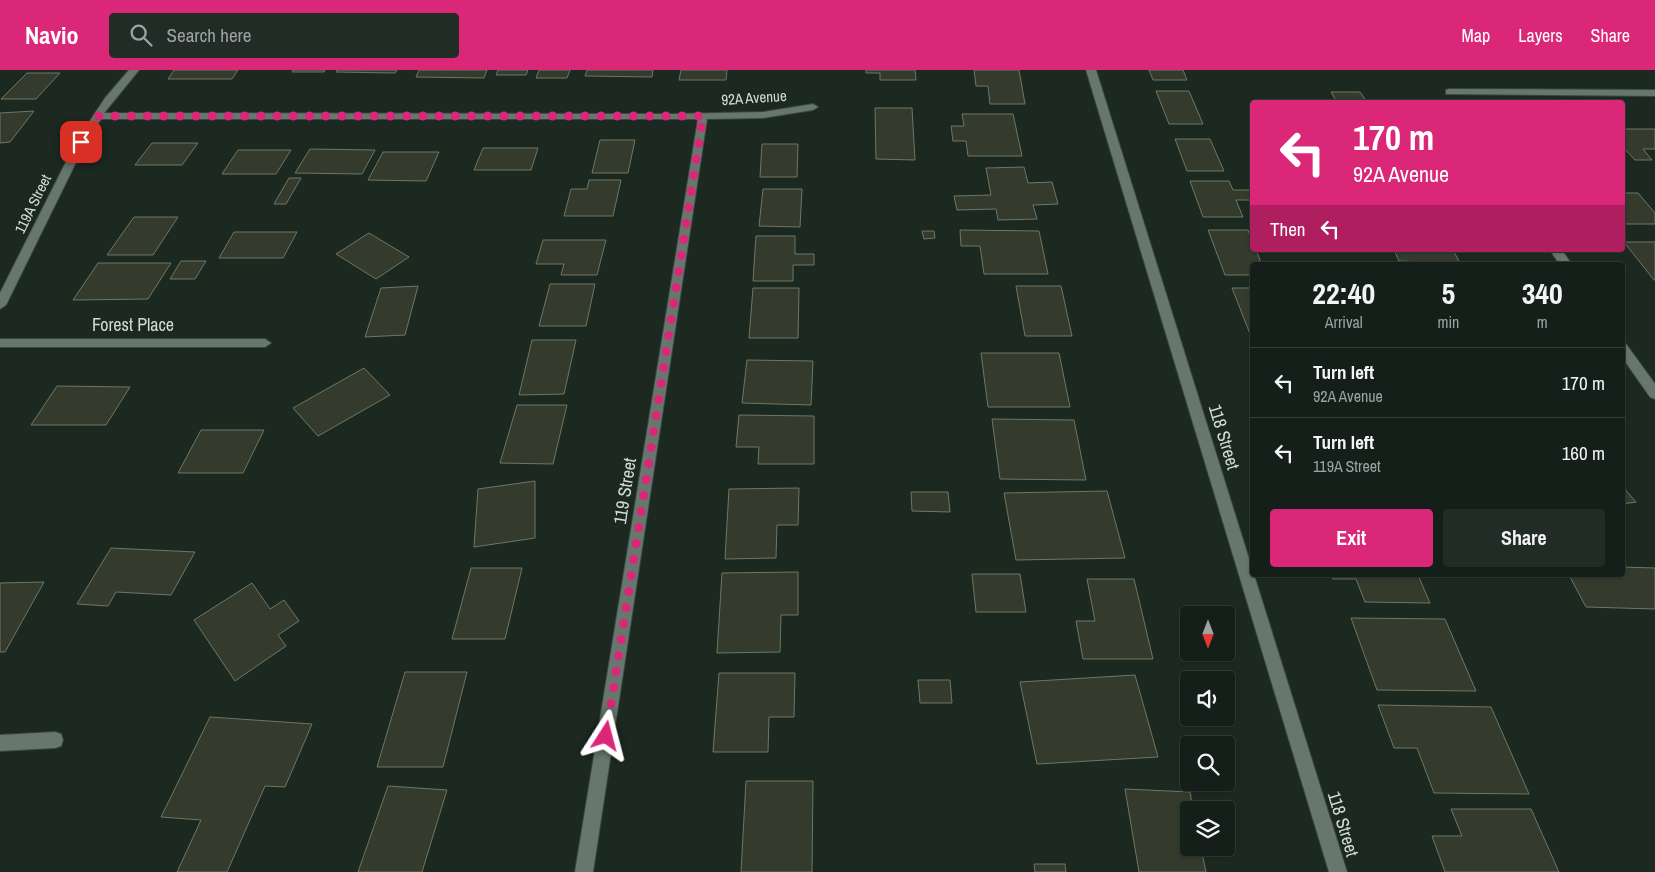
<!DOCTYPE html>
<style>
body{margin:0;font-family:"Archivo Narrow",sans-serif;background:#222c26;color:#f1f3f6;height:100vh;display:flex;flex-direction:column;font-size:19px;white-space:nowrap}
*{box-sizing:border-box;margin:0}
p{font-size:16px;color:#9da2a2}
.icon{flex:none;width:28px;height:28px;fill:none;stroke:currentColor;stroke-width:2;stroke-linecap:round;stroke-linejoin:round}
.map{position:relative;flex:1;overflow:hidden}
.panel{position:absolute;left:1250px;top:192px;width:375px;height:315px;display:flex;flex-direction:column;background:#151f19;border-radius:5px;box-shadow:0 1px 4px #0004,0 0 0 1px #343d38}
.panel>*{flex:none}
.banner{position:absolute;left:1250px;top:30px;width:375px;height:152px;border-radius:5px;box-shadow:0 1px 4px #0004,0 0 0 1px #343d38;background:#db2777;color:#fff;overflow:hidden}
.needle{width:32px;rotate:180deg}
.fabs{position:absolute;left:1180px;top:536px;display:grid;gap:10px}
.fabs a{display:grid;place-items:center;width:55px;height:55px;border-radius:5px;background:#151f19;box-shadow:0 1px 4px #0004,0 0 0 1px #343d38;font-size:25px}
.pin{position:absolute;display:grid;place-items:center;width:42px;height:42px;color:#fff;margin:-21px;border-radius:10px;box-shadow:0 2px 8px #0006}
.me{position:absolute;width:55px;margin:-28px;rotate:9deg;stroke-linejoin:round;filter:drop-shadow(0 0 4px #0008)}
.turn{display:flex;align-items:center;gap:18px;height:105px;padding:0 20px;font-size:22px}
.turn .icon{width:65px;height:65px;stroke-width:2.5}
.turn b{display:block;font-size:35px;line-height:42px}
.then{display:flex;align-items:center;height:48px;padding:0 20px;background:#0003;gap:10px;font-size:19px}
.eta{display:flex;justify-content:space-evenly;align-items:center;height:85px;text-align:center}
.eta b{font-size:30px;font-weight:700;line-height:35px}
.button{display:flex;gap:10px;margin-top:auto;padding:10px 20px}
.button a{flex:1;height:58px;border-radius:5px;background:#db2777;color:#fff;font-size:20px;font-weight:700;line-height:58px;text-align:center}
.button a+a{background:#222c26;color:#f1f3f6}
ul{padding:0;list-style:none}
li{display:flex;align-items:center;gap:15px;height:70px;padding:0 20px;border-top:1px solid #343d38}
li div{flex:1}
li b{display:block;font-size:19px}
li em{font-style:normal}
header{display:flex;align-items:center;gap:30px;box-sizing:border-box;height:70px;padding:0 25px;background:#db2777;color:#fff}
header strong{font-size:24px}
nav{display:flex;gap:28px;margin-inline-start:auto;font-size:18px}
.search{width:350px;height:45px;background:#222c26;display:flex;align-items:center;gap:12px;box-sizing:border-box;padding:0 18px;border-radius:5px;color:#9da2a2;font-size:19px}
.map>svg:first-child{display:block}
.building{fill:#343a2c;stroke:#707667}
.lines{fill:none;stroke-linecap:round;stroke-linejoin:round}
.minor-casing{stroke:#3b4640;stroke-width:2}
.minor{fill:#67776d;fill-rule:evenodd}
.route{stroke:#db2777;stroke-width:9;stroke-dasharray:0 16.2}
.labels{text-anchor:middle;stroke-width:5;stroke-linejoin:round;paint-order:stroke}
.far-street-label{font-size:15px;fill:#d2dad5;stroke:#1c2921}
.street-label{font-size:18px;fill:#d2dad5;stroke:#1c2921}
</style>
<header>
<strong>Navio</strong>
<div class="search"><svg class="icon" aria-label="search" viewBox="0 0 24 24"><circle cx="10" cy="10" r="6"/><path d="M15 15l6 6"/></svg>Search here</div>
<nav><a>Map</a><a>Layers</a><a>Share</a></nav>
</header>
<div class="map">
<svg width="1655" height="802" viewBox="0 0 1655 802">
<rect width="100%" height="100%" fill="#1c2921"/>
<g class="building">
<polygon points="174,0 238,0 232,9 168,9"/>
<polygon points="293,0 325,0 324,2 292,2"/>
<polygon points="337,0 397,0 395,3 336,2"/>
<polygon points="419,0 487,0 484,8 416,7"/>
<polygon points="498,0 528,0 526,5 496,5"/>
<polygon points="539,0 570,0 567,8 536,8"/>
<polygon points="587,0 653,0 652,7 585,6"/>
<polygon points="681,0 727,0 726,10 679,10"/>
<polygon points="866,0 915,0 916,10 880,10 880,3 866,3"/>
<polygon points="974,0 1019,0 1025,34 990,34 988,16 976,16"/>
<polygon points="1149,0 1183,0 1187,10 1153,10"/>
<polygon points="27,3 60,3 36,29 1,29"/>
<polygon points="1156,21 1189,21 1203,54 1169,54"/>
<polygon points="1331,22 1360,22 1367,32 1337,32"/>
<polygon points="875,38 912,38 915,90 876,89"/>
<polygon points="34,41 10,72 0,73 0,43"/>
<polygon points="962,44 1013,44 1022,86 968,86 966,71 953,71 951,56 964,56"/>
<polygon points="1622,59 1655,59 1655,79 1643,79 1652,90 1635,90 1622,76"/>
<polygon points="1175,69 1210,69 1224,101 1187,101"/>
<polygon points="600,70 635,70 628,103 592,103"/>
<polygon points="152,73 198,73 182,95 135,95"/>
<polygon points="762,74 798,74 797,107 760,107"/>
<polygon points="483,78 538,78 531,100 474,100"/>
<polygon points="310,79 375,80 362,104 295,103"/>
<polygon points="238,80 291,80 276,104 222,104"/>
<polygon points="383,82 439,82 426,111 368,110"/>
<polygon points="1024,97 1028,113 1052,112 1058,134 1033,135 1037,149 998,150 996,139 957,140 954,126 991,125 986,98"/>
<polygon points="289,108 301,108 286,134 274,134"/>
<polygon points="589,110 621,110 613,146 564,146 571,119 587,119"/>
<polygon points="1190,111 1229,111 1233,120 1249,120 1252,130 1236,130 1243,147 1203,147"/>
<polygon points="763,119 802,119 800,157 759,156"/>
<polygon points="1622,123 1638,123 1655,143 1655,154 1622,154"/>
<polygon points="134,147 178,147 153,185 107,185"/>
<polygon points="960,160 1039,161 1048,204 984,204 980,176 961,176"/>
<polygon points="1208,160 1248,160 1252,172 1252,180 1256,180 1262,195 1252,195 1252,205 1225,205"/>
<polygon points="922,161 934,161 935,168 924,169"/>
<polygon points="234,162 297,162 283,188 219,188"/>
<polygon points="369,163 409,187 376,209 336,184"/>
<polygon points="756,166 795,166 795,184 814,184 814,195 793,195 793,211 753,211"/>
<polygon points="543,170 606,170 597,205 561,205 564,194 536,194"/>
<polygon points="1624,172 1655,172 1655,210 1654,210"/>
<polygon points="1394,180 1453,180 1460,193 1399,191"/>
<polygon points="181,191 206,191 195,209 170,209"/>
<polygon points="98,193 171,193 148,229 73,230"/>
<polygon points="550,214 595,214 586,256 539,256"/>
<polygon points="418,216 405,265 365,267 381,218"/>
<polygon points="1016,216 1061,216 1072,266 1025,266"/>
<polygon points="753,218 799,218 798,268 749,268"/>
<polygon points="1232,218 1252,218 1252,269"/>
<polygon points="532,270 576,270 564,324 519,325"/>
<polygon points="981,283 1059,283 1070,337 988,337"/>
<polygon points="747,290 813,291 811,335 742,333"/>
<polygon points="364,298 390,325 318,366 293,338"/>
<polygon points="57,316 130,317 106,355 31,355"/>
<polygon points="517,335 567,335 553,394 500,393"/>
<polygon points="739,345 814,346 814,394 758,394 759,377 736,377"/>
<polygon points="992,349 1074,350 1086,410 1000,409"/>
<polygon points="201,360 264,360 243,403 178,403"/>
<polygon points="535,411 535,468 474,477 478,419"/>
<polygon points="1622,416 1636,432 1622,434"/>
<polygon points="799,418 798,455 777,455 776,488 725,489 729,419"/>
<polygon points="1107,421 1125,488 1016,490 1004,423"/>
<polygon points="911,422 948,422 950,442 912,441"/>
<polygon points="111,478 195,482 171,525 116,522 108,536 77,534"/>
<polygon points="1622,497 1655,498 1655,539 1586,537 1569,505 1622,505"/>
<polygon points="471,498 522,498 505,569 452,569"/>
<polygon points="798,502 798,545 781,545 780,582 717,583 722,503"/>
<polygon points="972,504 1020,504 1026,542 976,542"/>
<polygon points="1331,505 1418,505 1430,533 1365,532 1356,509 1333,509"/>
<polygon points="1087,509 1134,509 1153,589 1083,589 1076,551 1095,551"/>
<polygon points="44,512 5,582 0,582 0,513"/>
<polygon points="252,513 270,539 284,530 299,551 278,565 286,576 235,611 194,550"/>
<polygon points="1351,548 1445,549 1476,621 1377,620"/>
<polygon points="405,602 467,602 443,697 377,697"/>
<polygon points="719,603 795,603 794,647 769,647 768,682 713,682"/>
<polygon points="1135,605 1158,687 1037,694 1020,612"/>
<polygon points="918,610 950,610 952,633 920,633"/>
<polygon points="1378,635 1491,637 1529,724 1434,723 1417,678 1394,678"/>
<polygon points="210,647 312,654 285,717 265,716 227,802 177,802 201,750 161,747"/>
<polygon points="746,711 813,711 812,802 741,802"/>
<polygon points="388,716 447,720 422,802 358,802"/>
<polygon points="1125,719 1190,722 1193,740 1189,740 1189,778 1201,778 1206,802 1139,802"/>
<polygon points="1451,739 1531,739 1559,802 1445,802 1432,766 1462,766"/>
<polygon points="1034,794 1065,794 1066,802 1035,802"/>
</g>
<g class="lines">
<g class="minor-casing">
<g id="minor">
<polygon points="129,0 139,0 104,43 672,44 763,42 813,34 818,37 813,40 763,48 707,49 593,802 575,802 698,49 101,49 86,72 6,235 0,239 0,223 76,72 105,28"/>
<polygon points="1086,0 1096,0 1347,802 1329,802"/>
<polygon points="1449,19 1655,20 1655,26 1446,24 1446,20"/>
<polygon points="1550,180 1562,180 1572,195 1560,195"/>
<polygon points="0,269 265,269 271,273 265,277 0,277"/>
<polygon points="1622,273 1626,274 1655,314 1655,329 1650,327 1622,287"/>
<polygon points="55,662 61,664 63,670 61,676 55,678 0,681 0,665"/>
</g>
</g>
<use href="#minor" class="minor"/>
</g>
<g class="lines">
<polyline class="route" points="81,72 97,46 703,46 606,666"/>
</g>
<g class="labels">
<g class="far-street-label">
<text transform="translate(754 28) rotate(-4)" y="5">92A Avenue</text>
<text transform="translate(33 134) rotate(-64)" y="5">119A Street</text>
</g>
<g class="street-label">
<text x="133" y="261">Forest Place</text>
<text transform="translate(1224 367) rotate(73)" y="6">118 Street</text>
<text transform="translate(625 421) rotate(-81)" y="6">119 Street</text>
<text transform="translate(1343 754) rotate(73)" y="6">118 Street</text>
</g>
</g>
</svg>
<div class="fabs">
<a><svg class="needle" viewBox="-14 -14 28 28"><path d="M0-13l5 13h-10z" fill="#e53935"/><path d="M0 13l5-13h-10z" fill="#9da2a2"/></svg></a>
<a><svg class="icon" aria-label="sound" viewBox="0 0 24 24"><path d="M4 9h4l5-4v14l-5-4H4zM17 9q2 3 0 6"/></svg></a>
<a><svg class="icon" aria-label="search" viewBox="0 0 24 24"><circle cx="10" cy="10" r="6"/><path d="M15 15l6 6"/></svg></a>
<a><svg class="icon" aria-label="layers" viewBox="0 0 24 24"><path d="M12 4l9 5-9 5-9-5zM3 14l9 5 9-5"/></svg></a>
</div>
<div class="pin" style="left:81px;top:72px;background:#d93025"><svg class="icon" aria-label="arrive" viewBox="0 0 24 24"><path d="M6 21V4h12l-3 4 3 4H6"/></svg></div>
<svg class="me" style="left:606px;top:666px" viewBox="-20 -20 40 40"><path d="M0-17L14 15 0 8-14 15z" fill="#db2777" stroke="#fff" stroke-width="4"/></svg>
<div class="banner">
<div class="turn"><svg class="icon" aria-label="left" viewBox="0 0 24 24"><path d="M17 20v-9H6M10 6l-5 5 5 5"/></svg><div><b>170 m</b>92A Avenue</div></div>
<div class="then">Then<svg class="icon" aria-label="left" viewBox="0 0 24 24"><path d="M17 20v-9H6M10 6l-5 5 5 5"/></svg></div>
</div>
<section class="panel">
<div class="eta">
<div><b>22:40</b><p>Arrival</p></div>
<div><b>5</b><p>min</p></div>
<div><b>340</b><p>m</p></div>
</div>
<ul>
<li><svg class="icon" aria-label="left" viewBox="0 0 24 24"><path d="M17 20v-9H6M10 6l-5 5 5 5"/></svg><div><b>Turn left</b><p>92A Avenue</p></div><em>170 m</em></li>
<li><svg class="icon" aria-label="left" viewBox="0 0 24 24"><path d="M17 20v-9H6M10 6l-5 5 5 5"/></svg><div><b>Turn left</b><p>119A Street</p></div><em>160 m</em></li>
</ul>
<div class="button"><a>Exit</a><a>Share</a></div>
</section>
</div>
